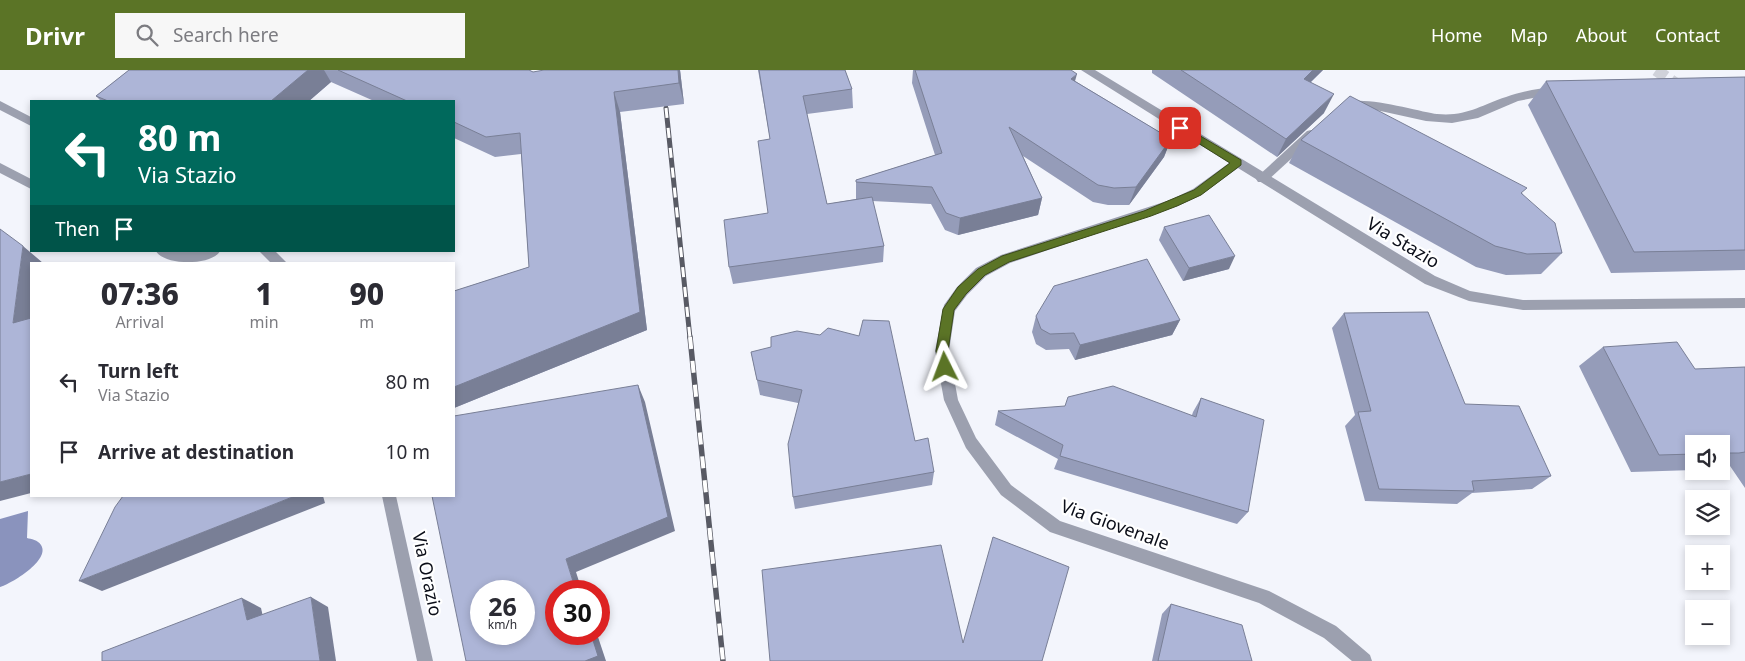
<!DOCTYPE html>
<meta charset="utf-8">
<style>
body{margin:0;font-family:"Noto Sans",sans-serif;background:#f7f7f7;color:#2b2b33;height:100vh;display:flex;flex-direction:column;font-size:19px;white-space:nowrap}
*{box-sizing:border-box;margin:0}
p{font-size:16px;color:#7c7c81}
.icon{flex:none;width:28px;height:28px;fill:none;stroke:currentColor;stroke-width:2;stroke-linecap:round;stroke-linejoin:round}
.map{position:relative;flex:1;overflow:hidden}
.details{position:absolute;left:30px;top:192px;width:425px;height:235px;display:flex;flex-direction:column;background:#fff;border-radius:0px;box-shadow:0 2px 8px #0003}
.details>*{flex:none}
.guide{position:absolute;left:30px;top:30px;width:425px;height:152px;border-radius:0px;box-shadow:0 2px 8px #0003;background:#00695c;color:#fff;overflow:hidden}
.fabs{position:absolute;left:1685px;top:365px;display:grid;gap:10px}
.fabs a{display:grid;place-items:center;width:45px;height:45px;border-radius:0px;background:#fff;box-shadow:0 2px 8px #0003;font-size:25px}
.speed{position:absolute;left:470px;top:510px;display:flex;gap:10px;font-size:25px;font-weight:700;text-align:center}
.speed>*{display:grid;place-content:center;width:65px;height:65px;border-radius:50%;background:#fff;box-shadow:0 2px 8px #0003;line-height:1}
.speed small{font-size:12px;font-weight:400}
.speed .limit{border:8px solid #d22;background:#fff;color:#111}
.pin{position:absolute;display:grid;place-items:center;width:42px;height:42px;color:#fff;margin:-21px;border-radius:10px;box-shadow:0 2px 8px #0006}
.me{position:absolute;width:55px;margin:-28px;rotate:357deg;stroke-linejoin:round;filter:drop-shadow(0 0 4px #0008)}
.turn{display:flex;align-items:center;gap:18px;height:105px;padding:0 25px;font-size:22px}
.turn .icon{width:65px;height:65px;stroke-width:2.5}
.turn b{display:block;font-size:35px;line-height:42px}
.then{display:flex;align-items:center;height:48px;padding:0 25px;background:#0003;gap:10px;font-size:19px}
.eta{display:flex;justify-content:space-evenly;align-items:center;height:85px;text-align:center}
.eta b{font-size:30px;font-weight:800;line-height:35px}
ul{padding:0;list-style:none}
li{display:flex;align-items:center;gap:15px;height:70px;padding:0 25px}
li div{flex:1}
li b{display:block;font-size:19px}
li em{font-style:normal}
header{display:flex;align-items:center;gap:30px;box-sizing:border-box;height:70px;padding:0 25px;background:#5b7426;color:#fff}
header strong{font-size:24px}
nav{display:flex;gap:28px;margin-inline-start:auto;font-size:18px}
.search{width:350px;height:45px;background:#f7f7f7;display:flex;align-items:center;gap:12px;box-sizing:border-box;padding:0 18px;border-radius:0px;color:#7c7c81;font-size:19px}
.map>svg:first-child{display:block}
.water{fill:#8a93bd}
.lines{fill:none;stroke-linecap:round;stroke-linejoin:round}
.primary-tunnel{stroke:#d0d2da;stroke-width:12;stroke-dasharray:12 6;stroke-linecap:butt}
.service{fill:#9ca0af;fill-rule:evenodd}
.minor{fill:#9ca0af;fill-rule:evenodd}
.tertiary{fill:#9ca0af;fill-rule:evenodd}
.rail-far1-casing{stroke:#585a64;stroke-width:5}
.rail-casing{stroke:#585a64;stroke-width:5.5}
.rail-far1{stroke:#fff;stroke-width:3;stroke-dasharray:10;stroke-linecap:butt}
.rail{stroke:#fff;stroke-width:4;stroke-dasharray:12;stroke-linecap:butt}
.wall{fill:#959cb9}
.shaded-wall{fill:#797f96}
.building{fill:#adb5d7;stroke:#797f96;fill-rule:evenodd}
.route{fill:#5b7426;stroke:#3b4b19}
.labels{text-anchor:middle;stroke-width:4.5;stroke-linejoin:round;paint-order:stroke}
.street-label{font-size:18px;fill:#0a0d18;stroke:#fff}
</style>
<header>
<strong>Drivr</strong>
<div class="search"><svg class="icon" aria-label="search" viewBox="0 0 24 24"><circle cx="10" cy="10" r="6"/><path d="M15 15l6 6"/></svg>Search here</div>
<nav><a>Home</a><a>Map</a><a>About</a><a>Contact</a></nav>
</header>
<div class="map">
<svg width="1745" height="591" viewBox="0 0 1745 591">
<rect width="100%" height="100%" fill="#f3f5fc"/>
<path class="water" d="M28,441L27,468C31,469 38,470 41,475C51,490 11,514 0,517V449Z"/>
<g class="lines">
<polyline class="primary-tunnel" points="1656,0 1682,18"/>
<g class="service">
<path d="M1555,16L1559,17L1561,20L1559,23L1518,31L1478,48L1452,53L1426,51L1376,40L1350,39L1344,35C1353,22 1421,42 1437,44C1466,47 1481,35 1506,27C1522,21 1539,19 1555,16Z"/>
<polygon points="1311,60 1315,61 1317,64 1315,67 1266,112 1258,112 1256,109 1258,106 1307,61"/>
</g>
<g class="minor">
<polygon points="1081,0 1095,0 1435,206 1470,221 1523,230 1745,228 1745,238 1523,240 1469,231 1425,214 1238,98 1201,125 1178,136 1010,193 986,206 967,225 955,241 949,281 958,330 976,368 1011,415 1060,451 1269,521 1336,556 1370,585 1372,591 1352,591 1324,568 1259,533 1050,462 1001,425 966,378 944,330 935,281 944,235 957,217 976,198 1001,185 1170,130 1193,119 1229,93"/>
<polygon points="0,93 31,109 31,119 0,103"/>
<path d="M156,181H220C212,196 164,196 156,181Z"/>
</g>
<g class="tertiary">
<polygon points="0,31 31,47 31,56 0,40"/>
<polygon points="259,181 275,181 288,194 272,194"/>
<polygon points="382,426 396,426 433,591 417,591"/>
</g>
<g class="rail-far1-casing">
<polyline id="rail-far1" points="666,38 690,268"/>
</g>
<g class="rail-casing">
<polyline id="rail" points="690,267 723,591"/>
</g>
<use href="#rail-far1" class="rail-far1"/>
<use href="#rail" class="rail"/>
</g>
<g class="wall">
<polygon points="129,0 529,0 533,2 680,0 684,34 620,42 647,260 454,338 454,221 529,197 521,84 495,87 454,68 454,31 374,31 331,12 309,31 101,31 96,26"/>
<polygon points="758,0 845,0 852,19 853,38 807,44 827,134 856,129 856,110 935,85 912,13 913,0 1071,0 1075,11 1171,69 1164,87 1129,135 1108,135 1093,132 1023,86 1042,128 1038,145 958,165 945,160 931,134 872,131 884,176 883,192 733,214 729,197 768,143 770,69"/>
<polygon points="1152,0 1323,0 1311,12 1324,43 1277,87 1152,3"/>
<polygon points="1745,7 1745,200 1611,203 1528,35 1546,11"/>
<polygon points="1301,70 1522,123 1562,183 1541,204 1506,205 1476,197 1289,93"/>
<polygon points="1164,157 1229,199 1183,211 1159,170"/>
<polygon points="1344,243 1465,334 1551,406 1532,419 1472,423 1457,434 1365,431 1345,356 1355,345 1332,258"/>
<polygon points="1036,246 1180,250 1172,265 1075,290 1069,279 1046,280 1036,274 1032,262"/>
<polygon points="1603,277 1695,299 1745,297 1745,418 1730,396 1721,398 1721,374 1694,374 1694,400 1631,402 1579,296"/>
<polygon points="751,282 915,371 934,402 932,415 795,439 793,427 798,333 760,325"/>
<polygon points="1201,328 1248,442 1237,454 1054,399 1058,389 995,355 998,341 1192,345 1193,342"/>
<polygon points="1171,534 1252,591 1152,591 1162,544"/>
</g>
<g class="shaded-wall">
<polygon points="308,0 324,0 331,12 309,31 271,31"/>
<polygon points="678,0 680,0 684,34 679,13"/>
<polygon points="1313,0 1323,0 1295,27 1304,9"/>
<polygon points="1077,4 1072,22 1071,9"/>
<polygon points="614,22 620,42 647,260 454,338 454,317 640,242"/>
<polygon points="1334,24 1324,43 1277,87 1286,69"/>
<polygon points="1171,69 1164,87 1129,135 1136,117"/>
<polygon points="1042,128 1038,145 958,165 960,148"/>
<polygon points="23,176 43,193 43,194 31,194 31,266 13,253"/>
<polygon points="1235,186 1229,199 1183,211 1189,198"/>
<polygon points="1180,250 1172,265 1075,290 1080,275"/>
<polygon points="638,315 645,332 675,461 576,502 582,521 576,521 566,489"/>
<polygon points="31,404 31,423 0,431 0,412"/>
<polygon points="295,426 323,426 325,433 102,521 79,511"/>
<polygon points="311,527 328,537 336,591 320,591"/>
<polygon points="242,528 261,538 266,560 247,550"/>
<polygon points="591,564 597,564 606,591 585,591"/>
</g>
<g class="building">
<polygon points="129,0 308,0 271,31 108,31 96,26"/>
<polygon points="338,0 529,0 533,2 544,0 678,0 679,13 614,22 640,242 454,317 454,221 529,197 520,63 486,67 454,52 454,31 407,31"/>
<polygon points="759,0 845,0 852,19 803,26 827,134 872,127 884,176 729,197 724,150 768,143 758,71 770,69"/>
<polygon points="915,0 1071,0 1077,4 1071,9 1171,69 1136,117 1114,118 1098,115 1009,57 1042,128 960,148 946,143 932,117 856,112 856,110 942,83"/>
<polygon points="1181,0 1313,0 1304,9 1334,24 1286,69"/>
<polygon points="1745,7 1745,180 1634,182 1546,11"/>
<polygon points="1350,26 1527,118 1521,123 1555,153 1562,183 1527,184 1495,176 1301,70"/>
<polygon points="1209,145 1235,186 1189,198 1164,157"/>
<polygon points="0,159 23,176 13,253 31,248 31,404 0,412"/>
<polygon points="1147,189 1180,250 1080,275 1074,263 1050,264 1041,259 1036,246 1054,216"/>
<polygon points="1428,242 1465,334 1519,336 1551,406 1472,411 1474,421 1379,419 1358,342 1371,341 1344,243"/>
<polygon points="863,250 889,251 915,371 928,368 934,402 793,427 788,374 802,320 757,310 751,282 771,277 771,267 797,261 820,265 828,258 859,266"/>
<polygon points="1677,272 1695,299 1745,297 1745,382 1739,383 1721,383 1721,374 1694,374 1694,384 1659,385 1603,277"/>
<path d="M638,315L668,447L566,489L576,521H556V564H591L598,586L585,591H466L432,426H454V346ZM481,521H524V564H481Z"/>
<polygon points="1113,316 1196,347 1201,328 1264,350 1248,442 1060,386 1063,375 998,341 1065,336 1068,327"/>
<polygon points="123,426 295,426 79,511 115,437"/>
<polygon points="993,467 1069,497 1042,591 770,591 762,500 941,475 963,573"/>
<polygon points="311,527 320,591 102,591 102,582 242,528 247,550"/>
<polygon points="1171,534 1242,555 1252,591 1158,591"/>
</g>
<polygon class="route" points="1180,54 1241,90 1241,95 1201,125 1177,136 1151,146 1009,192 985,205 966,224 954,240 948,281 951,297 949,300 941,300 936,281 943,239 958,217 978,199 1002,186 1144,141 1170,130 1194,120 1230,93 1177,60 1176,58"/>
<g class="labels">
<g class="street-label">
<text transform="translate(1403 173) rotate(31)" y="6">Via Stazio</text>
<text transform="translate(1115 455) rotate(20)" y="6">Via Giovenale</text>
<text transform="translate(427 504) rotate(78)" y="6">Via Orazio</text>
</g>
</g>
</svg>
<div class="fabs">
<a><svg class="icon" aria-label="sound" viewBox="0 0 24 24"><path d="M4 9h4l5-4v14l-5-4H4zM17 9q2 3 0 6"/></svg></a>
<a><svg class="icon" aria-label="layers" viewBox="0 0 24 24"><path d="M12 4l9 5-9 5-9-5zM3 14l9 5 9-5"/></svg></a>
<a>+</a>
<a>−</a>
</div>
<div class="speed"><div>26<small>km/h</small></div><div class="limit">30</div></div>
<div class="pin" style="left:1180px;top:58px;background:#d93025"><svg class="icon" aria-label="arrive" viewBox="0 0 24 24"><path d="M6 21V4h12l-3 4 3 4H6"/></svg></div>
<svg class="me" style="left:945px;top:297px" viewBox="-20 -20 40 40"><path d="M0-17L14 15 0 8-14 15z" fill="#5b7426" stroke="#fff" stroke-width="4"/></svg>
<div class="guide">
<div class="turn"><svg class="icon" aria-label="left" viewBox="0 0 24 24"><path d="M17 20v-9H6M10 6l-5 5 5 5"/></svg><div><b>80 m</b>Via Stazio</div></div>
<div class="then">Then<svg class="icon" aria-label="arrive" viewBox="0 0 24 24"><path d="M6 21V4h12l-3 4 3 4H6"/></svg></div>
</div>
<section class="details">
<div class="eta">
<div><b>07:36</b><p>Arrival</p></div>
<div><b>1</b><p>min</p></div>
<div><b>90</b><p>m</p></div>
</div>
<ul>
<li><svg class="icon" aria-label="left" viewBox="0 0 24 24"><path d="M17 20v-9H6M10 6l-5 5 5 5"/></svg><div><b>Turn left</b><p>Via Stazio</p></div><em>80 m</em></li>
<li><svg class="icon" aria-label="arrive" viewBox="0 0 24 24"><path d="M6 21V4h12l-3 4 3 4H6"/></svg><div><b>Arrive at destination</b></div><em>10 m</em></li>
</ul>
</section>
</div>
